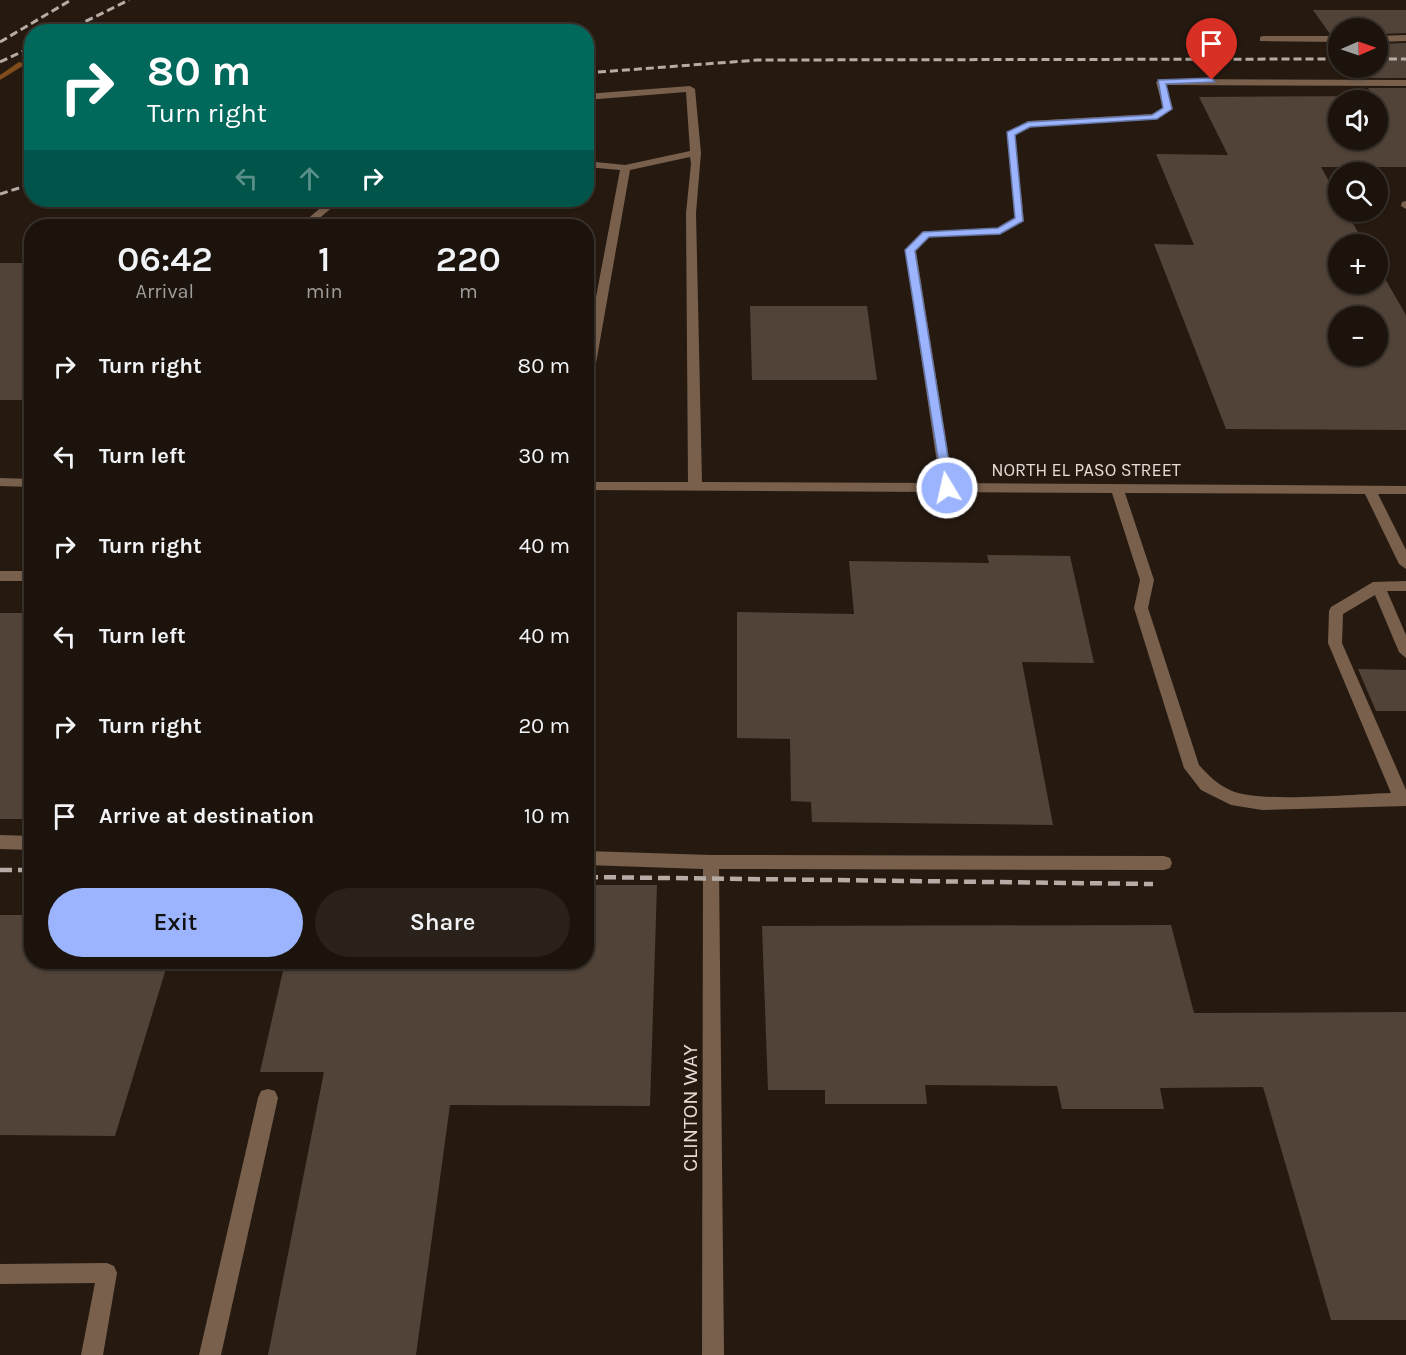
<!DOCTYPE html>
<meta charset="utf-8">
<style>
body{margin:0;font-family:Karla,sans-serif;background:#29211a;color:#f1f3f6;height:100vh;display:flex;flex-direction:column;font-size:22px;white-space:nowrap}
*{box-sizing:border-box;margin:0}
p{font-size:20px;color:#a09e9d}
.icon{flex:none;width:33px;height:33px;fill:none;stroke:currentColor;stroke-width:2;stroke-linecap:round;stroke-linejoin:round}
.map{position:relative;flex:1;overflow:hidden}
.details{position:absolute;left:24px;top:219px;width:570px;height:750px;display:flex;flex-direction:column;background:#1c140c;border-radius:24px;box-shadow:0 2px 4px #0004,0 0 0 2px #3a332d}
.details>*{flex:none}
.top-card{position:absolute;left:24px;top:24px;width:570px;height:183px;border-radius:24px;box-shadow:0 2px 4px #0004,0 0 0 2px #3a332d;background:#00695c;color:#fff;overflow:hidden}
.needle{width:39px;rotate:88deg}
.controls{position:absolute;left:1328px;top:18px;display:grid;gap:12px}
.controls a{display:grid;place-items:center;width:60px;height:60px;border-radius:50%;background:#1c140c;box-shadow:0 2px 4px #0004,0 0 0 2px #3a332d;font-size:30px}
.pin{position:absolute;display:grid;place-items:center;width:51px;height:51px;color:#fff;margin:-62px -26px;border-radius:50% 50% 50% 0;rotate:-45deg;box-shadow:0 0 6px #0007}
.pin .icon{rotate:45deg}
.me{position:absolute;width:66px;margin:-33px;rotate:351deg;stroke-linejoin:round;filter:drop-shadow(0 0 4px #0008)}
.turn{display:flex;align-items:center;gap:21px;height:126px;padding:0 24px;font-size:27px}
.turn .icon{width:78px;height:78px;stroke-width:2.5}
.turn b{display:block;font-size:42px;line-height:51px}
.lanes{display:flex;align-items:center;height:57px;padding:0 24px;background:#0003;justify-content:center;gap:30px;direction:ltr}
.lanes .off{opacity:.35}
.eta{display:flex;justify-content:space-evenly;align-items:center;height:102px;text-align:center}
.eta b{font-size:36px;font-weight:600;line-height:42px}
.action{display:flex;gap:12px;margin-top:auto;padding:12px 24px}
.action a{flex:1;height:69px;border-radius:36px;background:#9cb4fd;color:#111;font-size:24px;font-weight:600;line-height:69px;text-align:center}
.action a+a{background:#29211a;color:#f1f3f6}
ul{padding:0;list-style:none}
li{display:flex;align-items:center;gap:18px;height:90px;padding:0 24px}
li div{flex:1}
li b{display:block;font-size:22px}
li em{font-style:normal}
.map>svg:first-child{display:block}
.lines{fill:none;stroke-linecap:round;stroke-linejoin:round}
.stream{fill:#804c1b;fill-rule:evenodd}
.building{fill:#514338;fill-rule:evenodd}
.minor{fill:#78604d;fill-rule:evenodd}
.rail-far1{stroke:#b6aca5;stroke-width:3;stroke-dasharray:8 4;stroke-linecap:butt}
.rail{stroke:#b6aca5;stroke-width:4.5;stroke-dasharray:12 6;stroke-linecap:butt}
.route{fill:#9cb4fd;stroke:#6575a4;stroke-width:1.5}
.labels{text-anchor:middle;stroke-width:6;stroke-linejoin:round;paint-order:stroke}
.street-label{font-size:18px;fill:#e5dcd6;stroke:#261a10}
.near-street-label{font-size:21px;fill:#e5dcd6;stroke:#261a10}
</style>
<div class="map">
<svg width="1406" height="1355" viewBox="0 0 1406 1355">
<rect width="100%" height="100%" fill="#261a10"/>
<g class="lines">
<polygon class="stream" points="19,62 26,64 0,80 0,75"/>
</g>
<g class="building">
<polygon points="1313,10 1406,10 1406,33 1377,34 1377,28 1338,28 1338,34 1330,34"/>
<polygon points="1406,43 1406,78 1361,78 1353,68 1377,68 1377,44"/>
<path d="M1368,88H1406V167H1321L1338,197V212H1346L1365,244H1338V284H1377V265L1406,315V430L1226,429L1154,244L1194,245L1156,154L1228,155L1199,97L1373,96ZM1338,100H1377V140H1338ZM1338,316H1377V356H1338Z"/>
<rect x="0" y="263" width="32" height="137"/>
<polygon points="750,306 867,306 877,380 752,380"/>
<polygon points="987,555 1070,556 1094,663 1022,662 1053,825 812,822 811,802 791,801 790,739 737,738 737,612 854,614 849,561 989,563"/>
<rect x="0" y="613" width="32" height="206"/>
<polygon points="1358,669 1406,670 1406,711 1376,711"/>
<polygon points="586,885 657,885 650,1106 450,1105 416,1355 268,1355 324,1072 260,1072 285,962 586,962"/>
<polygon points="0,915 32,915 32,962 168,962 115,1136 0,1135"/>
<polygon points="1171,925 1194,1013 1406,1012 1406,1320 1331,1320 1263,1087 1160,1088 1164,1109 1062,1109 1057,1086 925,1085 927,1104 825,1104 825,1090 768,1090 762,926"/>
</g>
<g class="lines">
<g class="minor">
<polygon points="1406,35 1406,41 1377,42 1377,36"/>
<polygon points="1263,36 1338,36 1338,42 1260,41 1260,37"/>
<path d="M1161,79L1406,80V86L1166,85L1173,109L1157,119L1030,127L1015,135L1024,221L1000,234L929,237L916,251L953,483L1406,486V494H1378L1406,550V569L1399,564L1365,494L1125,493L1154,580L1148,608L1199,765C1209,776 1218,785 1232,791C1260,803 1356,794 1391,793L1328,643L1329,611L1331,607L1373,582L1406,581V591H1387L1406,635V658L1399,652L1375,595L1343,614L1342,643L1406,790V806L1262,810L1231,805L1201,790L1184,768L1134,608L1140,580L1112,493L586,490V482H688L686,213L691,164L690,157L630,170L592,386L586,390V350L620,170L586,167V161L625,165L690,151L686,92L586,100V94L690,86L695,89L701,153L696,213L702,482L940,483L905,250L922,232L998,228L1015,218L1007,132L1028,121L1152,114L1163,108L1156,82Z"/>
<polygon points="330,200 341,200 310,226 299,226"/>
<polygon points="1406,201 1406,209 1401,206 1402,202"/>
<polygon points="0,478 32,479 32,487 0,486"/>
<rect x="0" y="571" width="32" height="10"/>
<polygon points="0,835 32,836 32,850 0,849"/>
<polygon points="586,851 711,855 1164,856 1170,858 1172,863 1170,868 1164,870 719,869 724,1355 702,1355 703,869 586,865"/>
<polygon points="268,1089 275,1091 278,1098 221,1355 199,1355 258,1098 261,1091"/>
<polygon points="107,1263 114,1266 117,1273 103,1355 81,1355 95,1283 0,1284 0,1264"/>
</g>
<g class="rail-far1">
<polyline points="64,32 129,0"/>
<polyline points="0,42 71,0"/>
<polyline points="1377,59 1406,59"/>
<polyline points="0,62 32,47"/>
<polyline points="586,73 758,60 1338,59"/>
<polyline points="0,194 32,184"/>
</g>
<g class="rail">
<polyline points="0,870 32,870"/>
<polyline points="586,877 1153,884"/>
</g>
</g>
<polygon class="route" points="1212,78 1215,82 1166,84 1172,109 1157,119 1030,127 1015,135 1023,221 1000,234 929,237 915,251 953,488 951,490 943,490 905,250 923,232 998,228 1015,218 1007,132 1028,122 1152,115 1163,108 1158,80"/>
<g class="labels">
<g class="street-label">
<text x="1086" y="476">NORTH EL PASO STREET</text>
</g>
<g class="near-street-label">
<text transform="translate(690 1108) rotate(-90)" y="7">CLINTON WAY</text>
</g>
</g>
</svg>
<div class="controls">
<a><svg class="needle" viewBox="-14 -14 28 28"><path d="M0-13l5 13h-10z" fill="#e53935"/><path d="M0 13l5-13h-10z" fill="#a09e9d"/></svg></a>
<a><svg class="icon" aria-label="sound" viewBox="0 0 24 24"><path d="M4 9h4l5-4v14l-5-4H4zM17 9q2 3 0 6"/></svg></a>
<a><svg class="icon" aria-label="search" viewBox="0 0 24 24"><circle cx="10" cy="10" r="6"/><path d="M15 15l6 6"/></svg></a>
<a>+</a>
<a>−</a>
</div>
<div class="pin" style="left:1212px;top:80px;background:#d93025"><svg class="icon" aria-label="arrive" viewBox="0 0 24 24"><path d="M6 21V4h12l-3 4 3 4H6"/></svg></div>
<svg class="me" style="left:947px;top:488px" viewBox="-20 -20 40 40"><circle r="17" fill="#9cb4fd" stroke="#fff" stroke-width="3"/><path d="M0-11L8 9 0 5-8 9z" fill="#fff"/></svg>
<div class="top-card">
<div class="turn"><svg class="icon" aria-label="right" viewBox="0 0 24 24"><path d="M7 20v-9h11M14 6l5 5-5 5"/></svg><div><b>80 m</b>Turn right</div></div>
<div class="lanes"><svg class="icon off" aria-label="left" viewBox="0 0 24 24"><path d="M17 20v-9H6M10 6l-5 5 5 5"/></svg><svg class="icon off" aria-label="ahead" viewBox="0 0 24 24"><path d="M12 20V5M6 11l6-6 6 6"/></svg><svg class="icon" aria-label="right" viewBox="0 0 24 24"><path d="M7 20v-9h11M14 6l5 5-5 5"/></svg></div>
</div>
<section class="details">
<div class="eta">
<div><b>06:42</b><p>Arrival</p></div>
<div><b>1</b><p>min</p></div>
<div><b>220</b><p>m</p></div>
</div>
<ul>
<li><svg class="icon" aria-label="right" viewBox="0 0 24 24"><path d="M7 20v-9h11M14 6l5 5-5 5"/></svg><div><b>Turn right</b></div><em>80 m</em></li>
<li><svg class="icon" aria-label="left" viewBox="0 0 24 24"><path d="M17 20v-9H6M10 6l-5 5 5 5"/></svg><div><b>Turn left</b></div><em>30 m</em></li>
<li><svg class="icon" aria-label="right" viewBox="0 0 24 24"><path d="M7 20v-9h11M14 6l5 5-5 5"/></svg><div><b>Turn right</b></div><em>40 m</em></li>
<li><svg class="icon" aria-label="left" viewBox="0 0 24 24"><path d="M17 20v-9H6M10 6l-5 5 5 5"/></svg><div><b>Turn left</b></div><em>40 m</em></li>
<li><svg class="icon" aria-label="right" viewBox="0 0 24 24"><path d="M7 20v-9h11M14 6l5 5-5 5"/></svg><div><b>Turn right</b></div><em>20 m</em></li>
<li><svg class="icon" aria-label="arrive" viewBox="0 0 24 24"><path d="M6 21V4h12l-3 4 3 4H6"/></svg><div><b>Arrive at destination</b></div><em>10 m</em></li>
</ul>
<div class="action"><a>Exit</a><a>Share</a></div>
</section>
</div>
